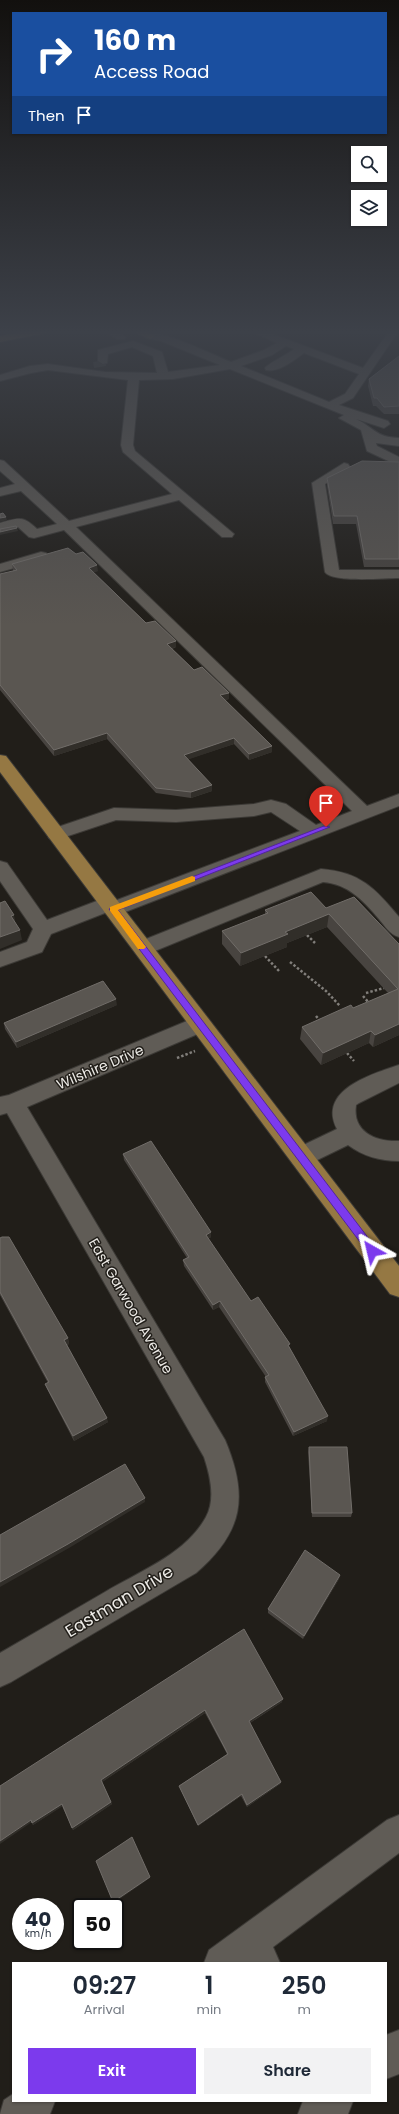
<!DOCTYPE html>
<style>
body{margin:0;font-family:Poppins,sans-serif;background:#f2f2f3;color:#1f2937;height:100vh;display:flex;flex-direction:column;font-size:15px;white-space:nowrap}
*{box-sizing:border-box;margin:0}
p{font-size:13px;color:#747a83}
.icon{flex:none;width:22px;height:22px;fill:none;stroke:currentColor;stroke-width:2;stroke-linecap:round;stroke-linejoin:round}
.map{position:relative;flex:1;overflow:hidden}
.drawer{position:absolute;left:12px;top:1962px;width:375px;height:140px;display:flex;flex-direction:column;background:#fff;border-radius:0px;box-shadow:0 1px 3px #0004}
.drawer>*{flex:none}
.hud{position:absolute;left:12px;top:12px;width:375px;height:122px;border-radius:0px;box-shadow:0 1px 3px #0004;background:#1a4fa0;color:#fff;overflow:hidden}
.controls{position:absolute;left:351px;top:146px;display:grid;gap:8px}
.controls a{display:grid;place-items:center;width:36px;height:36px;border-radius:0px;background:#fff;box-shadow:0 1px 3px #0004;font-size:20px}
.speed{position:absolute;left:12px;top:1898px;display:flex;gap:8px;font-size:20px;font-weight:700;text-align:center}
.speed>*{display:grid;place-content:center;width:52px;height:52px;border-radius:50%;background:#fff;box-shadow:0 1px 3px #0004;line-height:1}
.speed small{font-size:10px;font-weight:400}
.speed .limit{border:2px solid #111;border-radius:6px;background:#fff;color:#111}
.pin{position:absolute;display:grid;place-items:center;width:34px;height:34px;color:#fff;margin:-41px -17px;border-radius:50% 50% 50% 0;rotate:-45deg;box-shadow:0 0 4px #0007}
.pin .icon{rotate:45deg}
.me{position:absolute;width:44px;margin:-22px;rotate:323deg;stroke-linejoin:round;filter:drop-shadow(0 0 3px #0008)}
.turn{display:flex;align-items:center;gap:14px;height:84px;padding:0 16px;font-size:18px}
.turn .icon{width:52px;height:52px;stroke-width:2.5}
.turn b{display:block;font-size:28px;line-height:34px}
.then{display:flex;align-items:center;height:38px;padding:0 16px;background:#0003;gap:8px;font-size:15px}
.eta{display:flex;justify-content:space-evenly;align-items:center;height:68px;text-align:center}
.eta b{font-size:24px;font-weight:600;line-height:28px}
.button{display:flex;gap:8px;margin-top:auto;padding:8px 16px}
.button a{flex:1;height:46px;border-radius:0px;background:#7c3aed;color:#fff;font-size:16px;font-weight:600;line-height:46px;text-align:center}
.button a+a{background:#f2f2f3;color:#1f2937}
.map>svg:first-child{display:block}
.lines{fill:none;stroke-linecap:round;stroke-linejoin:round}
.minor-tunnel{stroke:#3f3d38;stroke-width:12;stroke-dasharray:12 6;stroke-linecap:butt}
.minor-casing{stroke:#3c3a36;stroke-width:2}
.major-casing{stroke:#3c3a36;stroke-width:2}
.path{stroke:#817e7a;stroke-width:2.5;stroke-dasharray:2.5 2;stroke-linecap:butt}
.minor{fill:#605c56;fill-rule:evenodd}
.major{fill:#957843;fill-rule:evenodd}
.wall{fill:#484440}
.shaded-wall{fill:#312e29}
.building{fill:#5a5651;stroke:#716d69}
.route{fill:#7c3aed;stroke:#51269a}
.slow{fill:#f59e0b}
.labels{text-anchor:middle;stroke-width:3;stroke-linejoin:round;paint-order:stroke}
.street-label{font-size:14px;fill:#eceae6;stroke:#211e19}
.near-street-label{font-size:17px;fill:#eceae6;stroke:#211e19}
</style>
<div class="map">
<svg width="399" height="2114" viewBox="0 0 399 2114">
<rect width="100%" height="100%" fill="#211e19"/>
<g class="lines">
<polyline class="minor-tunnel" points="99,361 100,367"/>
<g class="minor-casing">
<g id="minor">
<polygon points="102,330 115,330 126,337 125,339 117,339"/>
<path d="M135,330C159,328 207,352 231,362L264,350L277,343L248,330H262L363,368L390,330H399L353,398L339,405L388,421L390,424L384,428L356,419C375,428 375,437 399,438V446L376,443L377,446L399,457V466L367,451L361,430L339,418L344,415L230,369L173,379L139,380L133,445L135,451L234,534L232,537H222L179,500L76,527L367,806L399,794V806L120,914L113,916L105,913L51,934L42,952L0,967V952L27,942L33,929L0,881V861L7,863L47,920L102,899L109,897L117,900L300,831L271,812L254,816L176,822L116,820L56,840L49,838L47,834L49,830L114,808L176,810L254,804L271,800L286,804L316,825L352,811L64,530L34,538L29,537L18,527L0,531V523C19,518 22,515 37,529L57,524L21,491L0,496V488L15,484L0,471V460L4,461L69,521L172,494L123,452L121,445L128,380L48,370L31,373L0,381V375L30,366L48,364L105,372L157,373L153,356L132,347L108,354L107,363L103,364L98,361V350L133,341L162,352L168,372L220,365L161,341L146,338ZM286,346L294,349C287,355 269,363 265,368L266,370C279,373 294,360 304,353L359,374L345,394L329,402L241,366L272,355Z"/>
<path d="M344,463L348,464L350,467L348,470L325,484L339,570H399V578C385,578 332,583 325,572L312,483Z"/>
<polygon points="41,552 46,553 48,556 46,559 0,572 0,564"/>
<path d="M321,869C360,872 375,888 399,917V937C389,934 385,926 379,919C363,900 348,884 323,882L150,953L143,955L136,953L133,948L136,943Z"/>
<path d="M199,1016L207,1018L210,1024L207,1030L27,1107L225,1440C249,1497 243,1532 196,1573L11,1682L0,1687V1653C35,1633 70,1612 105,1592C140,1571 186,1554 206,1517C216,1499 210,1475 204,1457L7,1113L0,1115V1097L9,1095Z"/>
<path d="M399,1065V1083L359,1103L356,1105C352,1132 376,1142 399,1141V1161C380,1161 363,1156 348,1145L309,1164L301,1167L293,1164L289,1157L293,1150L337,1129C317,1090 372,1074 399,1065Z"/>
<polygon points="399,1815 399,1853 273,1947 280,1963 204,1963 209,1950 387,1820"/>
<polygon points="399,2030 399,2074 386,2079 386,2035"/>
<polygon points="13,2094 13,2101 55,2101 50,2114 0,2114 4,2100"/>
<polygon points="303,2101 353,2101 348,2114 298,2114"/>
</g>
</g>
<g class="major-casing">
<g id="major">
<polygon points="31,330 51,330 46,333 0,342 0,336"/>
<polygon points="130,330 144,330 155,336 150,339"/>
<polygon points="0,755 6,756 399,1266 399,1297 390,1294 0,772"/>
</g>
</g>
<g class="path">
<polyline points="307,935 315,943"/>
<polyline points="265,956 279,971"/>
<polyline points="290,962 326,991 340,1006"/>
<polyline points="366,993 384,988"/>
<polyline points="363,996 369,1003"/>
<polyline points="316,1016 321,1022"/>
<polyline points="347,1053 354,1061"/>
<polyline points="177,1058 195,1051"/>
</g>
<use href="#minor" class="minor"/>
<use href="#major" class="major"/>
</g>
<g class="wall">
<polygon points="399,356 399,414 384,414 376,406 373,406 368,386 369,379"/>
<polygon points="399,462 399,567 364,567 356,524 333,524 327,486 327,478"/>
<polygon points="12,564 98,571 93,572 146,623 176,641 176,647 172,649 194,670 229,699 225,700 272,746 272,752 249,760 234,744 188,759 212,791 191,798 156,793 107,739 54,756 0,690 0,574 13,571 13,570"/>
<polygon points="326,908 399,944 399,1035 373,1047 369,1043 321,1065 300,1039 302,1027 353,1008 388,993 327,927 287,943 287,947 240,966 222,944 222,931 265,914 265,910"/>
<polygon points="117,1005 17,1048 5,1029 4,1023"/>
<polygon points="123,1154 211,1237 208,1239 251,1301 289,1348 327,1421 293,1436 265,1382 265,1377 266,1377 219,1307 213,1310 184,1266 183,1260 187,1258 124,1160"/>
<polygon points="0,1238 68,1338 69,1344 67,1345 108,1422 74,1441 47,1389 45,1384 48,1383 0,1295"/>
<polygon points="309,1447 352,1513 351,1517 312,1517 308,1452"/>
<polygon points="340,1575 339,1579 303,1639 268,1613 268,1609"/>
<polygon points="244,1629 282,1702 250,1723 281,1782 280,1784 247,1807 241,1796 198,1826 180,1788 179,1786 227,1754 205,1713 102,1782 112,1804 73,1830 62,1806 33,1825 32,1823"/>
</g>
<g class="shaded-wall">
<polygon points="6,517 7,520 0,522 0,518"/>
<polygon points="17,528 18,531 0,535 0,532"/>
<polygon points="97,565 98,571 89,573 89,568"/>
<polygon points="176,641 176,647 167,650 167,644"/>
<polygon points="229,693 229,699 220,701 220,695"/>
<polygon points="107,733 107,739 54,756 54,750"/>
<polygon points="234,738 234,744 184,761 184,755"/>
<polygon points="272,746 272,752 249,760 249,754"/>
<polygon points="212,785 212,791 191,798 191,792"/>
<polygon points="329,914 327,927 287,943 287,947 240,966 241,953 285,932"/>
<polygon points="14,915 16,925 11,916"/>
<polygon points="20,930 22,940 0,949 0,937"/>
<polygon points="116,999 117,1005 17,1048 16,1042"/>
<polygon points="399,1024 399,1035 373,1047 375,1035"/>
<polygon points="371,1031 369,1043 321,1065 323,1053"/>
<polygon points="211,1232 211,1237 205,1240 206,1235"/>
<polygon points="220,1301 219,1307 213,1310 213,1305"/>
<polygon points="68,1338 69,1344 65,1345 64,1340"/>
<polygon points="328,1416 327,1421 293,1436 294,1432"/>
<polygon points="107,1418 108,1422 74,1441 73,1436"/>
<polygon points="145,1498 145,1502 69,1548 0,1587 0,1582"/>
<polygon points="340,1575 339,1579 303,1639 304,1636"/>
<polygon points="283,1699 282,1702 248,1724 249,1721"/>
<polygon points="205,1710 205,1713 102,1782 101,1780"/>
<polygon points="281,1782 280,1784 247,1807 247,1805"/>
<polygon points="242,1794 241,1796 198,1826 198,1825"/>
<polygon points="111,1802 112,1804 73,1830 72,1828"/>
<polygon points="62,1804 63,1806 33,1825 32,1823"/>
<polygon points="31,1820 32,1822 0,1844 0,1841"/>
<polygon points="150,1877 150,1878 114,1903 113,1902"/>
</g>
<g class="building">
<polygon points="399,356 399,406 384,407 377,398 374,398 369,379"/>
<polygon points="362,461 399,462 399,559 365,559 357,516 334,516 327,478"/>
<polygon points="3,513 6,517 0,518 0,514"/>
<polygon points="16,526 17,528 0,532 0,529"/>
<polygon points="68,548 76,554 83,552 97,565 89,568 146,623 155,621 176,641 167,644 194,670 202,667 229,693 220,695 272,746 249,754 234,738 184,755 212,785 191,792 156,788 107,733 54,750 0,685 0,574 17,570 12,564"/>
<polygon points="311,892 326,908 354,897 399,944 399,1024 375,1035 371,1031 323,1053 302,1027 351,1005 353,1008 398,989 329,914 285,932 288,934 241,953 222,931 268,913 265,910"/>
<polygon points="5,901 14,915 11,916 20,930 0,937 0,903"/>
<polygon points="103,981 116,999 16,1042 4,1023"/>
<polygon points="151,1141 211,1232 206,1235 251,1301 258,1297 290,1344 288,1345 328,1416 294,1432 265,1377 269,1375 220,1301 213,1305 183,1260 189,1257 123,1154"/>
<polygon points="2,1237 9,1237 68,1338 64,1340 107,1418 73,1436 45,1384 49,1382 0,1292 0,1238"/>
<polygon points="309,1447 347,1447 352,1513 312,1513"/>
<polygon points="125,1464 145,1498 68,1544 0,1582 0,1535"/>
<polygon points="305,1550 340,1575 304,1636 268,1609"/>
<polygon points="244,1629 283,1699 249,1721 281,1782 247,1805 242,1794 198,1825 179,1786 228,1754 205,1710 101,1780 111,1802 72,1828 62,1804 32,1823 31,1820 0,1841 0,1786"/>
<polygon points="132,1837 150,1877 113,1902 96,1861"/>
</g>
<linearGradient id="sky" x2="0" y2="1"><stop stop-color="#12100e"/><stop offset="0.53" stop-color="#3d4149"/><stop offset="1" stop-color="#3d4149" stop-opacity="0"/></linearGradient>
<rect width="399" height="626" fill="url(#sky)"/>
<polygon class="route" points="324,826 330,827 118,910 376,1248 377,1251 376,1254 369,1254 109,909"/>
<polygon class="slow" points="192,876 195,877 195,881 118,910 146,947 144,949 138,949 110,911 110,907"/>
<g class="labels">
<g class="street-label">
<text transform="translate(100 1067) rotate(-23)" y="5">Wilshire Drive</text>
<text transform="translate(131 1306) rotate(60)" y="5">East Garwood Avenue</text>
</g>
<g class="near-street-label">
<text transform="translate(119 1601) rotate(-31)" y="6">Eastman Drive</text>
</g>
</g>
</svg>
<div class="controls">
<a><svg class="icon" aria-label="search" viewBox="0 0 24 24"><circle cx="10" cy="10" r="6"/><path d="M15 15l6 6"/></svg></a>
<a><svg class="icon" aria-label="layers" viewBox="0 0 24 24"><path d="M12 4l9 5-9 5-9-5zM3 14l9 5 9-5"/></svg></a>
</div>
<div class="speed"><div>40<small>km/h</small></div><div class="limit">50</div></div>
<div class="pin" style="left:326px;top:827px;background:#d93025"><svg class="icon" aria-label="arrive" viewBox="0 0 24 24"><path d="M6 21V4h12l-3 4 3 4H6"/></svg></div>
<svg class="me" style="left:372px;top:1251px" viewBox="-20 -20 40 40"><path d="M0-17L14 15 0 8-14 15z" fill="#7c3aed" stroke="#fff" stroke-width="4"/></svg>
<div class="hud">
<div class="turn"><svg class="icon" aria-label="right" viewBox="0 0 24 24"><path d="M7 20v-9h11M14 6l5 5-5 5"/></svg><div><b>160 m</b>Access Road</div></div>
<div class="then">Then<svg class="icon" aria-label="arrive" viewBox="0 0 24 24"><path d="M6 21V4h12l-3 4 3 4H6"/></svg></div>
</div>
<section class="drawer">
<div class="eta">
<div><b>09:27</b><p>Arrival</p></div>
<div><b>1</b><p>min</p></div>
<div><b>250</b><p>m</p></div>
</div>
<div class="button"><a>Exit</a><a>Share</a></div>
</section>
</div>
